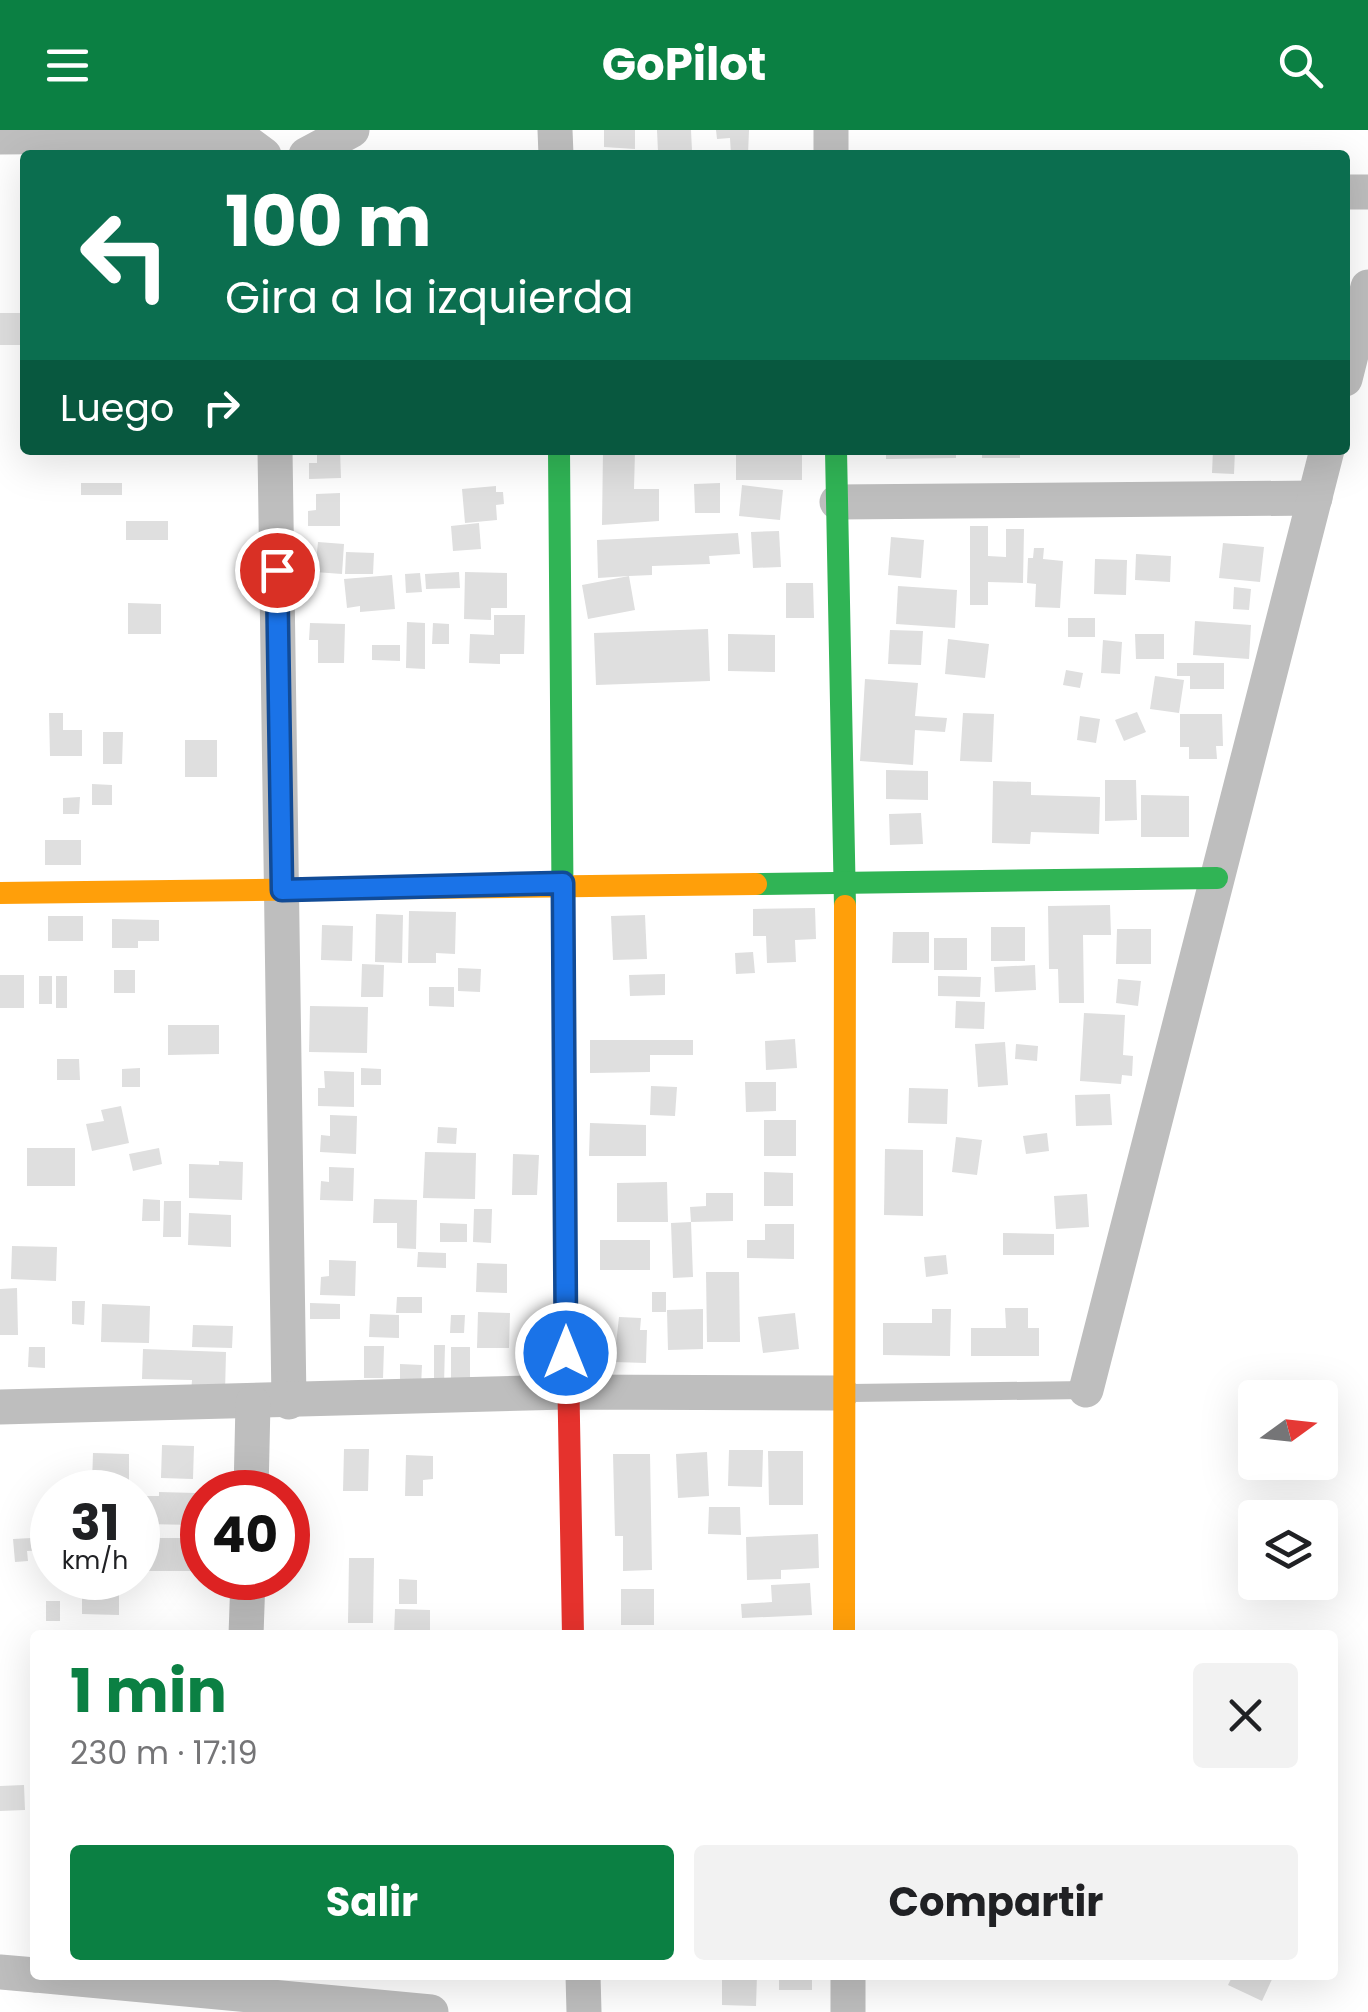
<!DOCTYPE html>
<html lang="es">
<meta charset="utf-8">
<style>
body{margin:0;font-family:Poppins,sans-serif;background:#f2f2f2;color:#202124;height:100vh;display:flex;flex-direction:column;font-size:38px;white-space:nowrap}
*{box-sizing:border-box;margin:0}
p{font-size:32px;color:#757577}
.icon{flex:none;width:55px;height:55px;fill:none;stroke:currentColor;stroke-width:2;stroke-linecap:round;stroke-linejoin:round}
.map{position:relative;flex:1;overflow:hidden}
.panel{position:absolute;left:30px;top:1500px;width:1308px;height:350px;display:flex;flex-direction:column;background:#fff;border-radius:10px;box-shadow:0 10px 40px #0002}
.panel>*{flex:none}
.top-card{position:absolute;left:20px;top:20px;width:1330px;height:305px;border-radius:10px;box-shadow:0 10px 40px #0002;background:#0b6e4f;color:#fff;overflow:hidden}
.needle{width:65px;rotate:75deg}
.buttons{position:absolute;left:1238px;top:1250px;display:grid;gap:20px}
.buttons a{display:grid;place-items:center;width:100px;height:100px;border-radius:10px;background:#fff;box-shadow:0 10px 40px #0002;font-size:50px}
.speed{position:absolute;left:30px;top:1340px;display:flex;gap:20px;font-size:50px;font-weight:700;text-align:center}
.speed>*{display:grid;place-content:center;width:130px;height:130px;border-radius:50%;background:#fff;box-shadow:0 10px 40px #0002;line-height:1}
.speed small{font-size:25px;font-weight:400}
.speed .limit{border:15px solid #d22;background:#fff;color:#111}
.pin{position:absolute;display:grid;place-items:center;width:85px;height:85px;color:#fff;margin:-42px;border:5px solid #fff;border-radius:50%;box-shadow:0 2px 10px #0007}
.me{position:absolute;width:110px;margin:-55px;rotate:0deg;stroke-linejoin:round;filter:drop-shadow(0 0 8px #0008)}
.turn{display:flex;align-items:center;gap:35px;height:210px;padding:0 40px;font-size:45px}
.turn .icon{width:130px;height:130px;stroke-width:2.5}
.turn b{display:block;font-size:70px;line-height:85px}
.then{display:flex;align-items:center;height:95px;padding:0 40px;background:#0003;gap:20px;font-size:38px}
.round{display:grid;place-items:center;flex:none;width:105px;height:105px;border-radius:10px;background:#f2f2f2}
.head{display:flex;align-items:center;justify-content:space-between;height:170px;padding:0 40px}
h1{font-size:60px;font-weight:700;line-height:75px;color:#0b8043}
.button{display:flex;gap:20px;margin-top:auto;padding:20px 40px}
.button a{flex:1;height:115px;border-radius:10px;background:#0b8043;color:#fff;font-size:40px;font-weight:700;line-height:115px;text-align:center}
.button a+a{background:#f2f2f2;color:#202124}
header{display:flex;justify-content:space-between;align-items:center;height:130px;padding:0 40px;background:#0b8043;color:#fff;font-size:45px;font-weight:700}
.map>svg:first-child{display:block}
.building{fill:#dfdfdf}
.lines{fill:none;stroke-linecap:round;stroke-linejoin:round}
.lane{stroke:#bebebe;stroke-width:18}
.street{stroke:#bebebe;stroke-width:35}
.fast{stroke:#30b455;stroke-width:22}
.slow{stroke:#ff9f0a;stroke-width:22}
.jam{stroke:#e5322d;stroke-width:22}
.route-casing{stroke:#114b97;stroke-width:25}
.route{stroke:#1a73e8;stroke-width:18}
</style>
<header><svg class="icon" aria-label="menu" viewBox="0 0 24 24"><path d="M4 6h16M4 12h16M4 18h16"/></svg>GoPilot<svg class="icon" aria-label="search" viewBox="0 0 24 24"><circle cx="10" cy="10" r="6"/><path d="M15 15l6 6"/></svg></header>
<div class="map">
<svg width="1368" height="1882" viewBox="0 0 1368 1882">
<rect width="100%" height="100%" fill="#fff"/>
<g class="building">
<polygon points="604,0 635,0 635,19 604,17"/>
<polygon points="657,0 691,0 692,21 658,22"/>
<polygon points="716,0 749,0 748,25 731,25 730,8 717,9"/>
<rect x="0" y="183" width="24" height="32"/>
<polygon points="317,320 340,320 341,348 309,349 309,333 317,333"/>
<polygon points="603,320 635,320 634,359 659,359 659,391 602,395"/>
<rect x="736" y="320" width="66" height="30"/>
<polygon points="886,320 956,320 956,328 886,329"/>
<rect x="982" y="320" width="38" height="8"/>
<polygon points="1213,320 1235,320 1234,344 1212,343"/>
<rect x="81" y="353" width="41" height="12"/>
<polygon points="720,353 720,383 695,383 694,354"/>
<polygon points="742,355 783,360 780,390 739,386"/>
<polygon points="496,356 496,362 503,362 504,374 496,375 497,390 465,393 462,359"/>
<polygon points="340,363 340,396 308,396 308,381 316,380 316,364"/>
<rect x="126" y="391" width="42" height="19"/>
<polygon points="479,393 481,419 453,421 451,396"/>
<polygon points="970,396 988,396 988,426 1006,427 1006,399 1024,399 1023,453 988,452 988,475 970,475"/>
<polygon points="779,401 781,437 753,438 751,402"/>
<polygon points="738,403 740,424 709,426 710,434 652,436 652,445 629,446 635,480 588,489 582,455 629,446 598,448 597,410"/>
<polygon points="891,407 924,410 921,448 888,445"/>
<polygon points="318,412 344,414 342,444 315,442"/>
<polygon points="1223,413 1264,417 1260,452 1219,448"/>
<polygon points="1034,418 1044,418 1043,429 1063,431 1060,478 1035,477 1036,454 1027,453 1028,428 1033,428"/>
<polygon points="346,422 374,423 373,444 345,444"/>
<polygon points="1136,424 1171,426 1170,452 1135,450"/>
<polygon points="1095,429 1127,430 1126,465 1094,464"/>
<polygon points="459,442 460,458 426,459 425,444"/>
<polygon points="465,442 507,443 507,478 491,478 491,490 464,489"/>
<polygon points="420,443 422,462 406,463 405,444"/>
<polygon points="392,445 395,479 360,482 360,476 347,478 344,449"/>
<polygon points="786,453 813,453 814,488 786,488"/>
<polygon points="898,456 957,460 955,498 896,494"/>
<polygon points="1234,457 1251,459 1249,480 1233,479"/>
<polygon points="128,473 161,474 161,504 128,504"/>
<polygon points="494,485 525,485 524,524 500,524 500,534 469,533 470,504 494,505"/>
<rect x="1068" y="488" width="27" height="19"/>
<polygon points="1195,491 1251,495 1249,529 1193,525"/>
<polygon points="407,492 425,493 425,539 406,538"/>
<polygon points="310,493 345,494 344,533 318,533 318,510 309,510"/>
<polygon points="433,493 449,494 449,514 432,514"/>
<polygon points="708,499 710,551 596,555 594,503"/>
<polygon points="890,500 923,501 921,535 888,534"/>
<polygon points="728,504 775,505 775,542 728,541"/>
<polygon points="1135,504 1164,504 1164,529 1136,529"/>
<polygon points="948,509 989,514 985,548 945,544"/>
<polygon points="1103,510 1122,512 1120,544 1101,543"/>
<polygon points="372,515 400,515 400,531 372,530"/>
<polygon points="1177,533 1224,533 1224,559 1190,559 1190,546 1177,546"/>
<polygon points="1066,540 1083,543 1080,558 1063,555"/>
<polygon points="1155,546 1184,550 1179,583 1150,579"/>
<polygon points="865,549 918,553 915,586 947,588 945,602 915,600 913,635 860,631"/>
<polygon points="1137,582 1146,602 1124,611 1115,590"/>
<polygon points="49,583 63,583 63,600 82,600 82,626 50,626"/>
<polygon points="963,583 994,584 992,632 960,631"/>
<polygon points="1180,584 1222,584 1223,616 1216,616 1217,629 1189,629 1189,617 1180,617"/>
<polygon points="1080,586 1100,589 1096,613 1077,610"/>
<polygon points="103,602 123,602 122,634 103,634"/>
<rect x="185" y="610" width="32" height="37"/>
<polygon points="886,640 928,641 928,670 886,669"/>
<polygon points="1105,650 1136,650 1137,690 1105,691"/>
<polygon points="993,651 1031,652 1031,665 1100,667 1099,704 1031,702 1030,714 992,713"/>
<polygon points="92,654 112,655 112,675 92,675"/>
<polygon points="1141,665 1189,666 1189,707 1141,707"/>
<polygon points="80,667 79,684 63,684 63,668"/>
<polygon points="921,683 923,714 890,715 889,684"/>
<rect x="45" y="710" width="36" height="25"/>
<polygon points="1110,775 1111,805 1083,805 1084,873 1059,873 1058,839 1049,839 1048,776"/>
<polygon points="815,778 816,809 795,810 796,832 767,833 766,806 753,806 753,779"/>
<polygon points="409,781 456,782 455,824 436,823 436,833 408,833"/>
<polygon points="376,784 403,785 402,833 375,832"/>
<polygon points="645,785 647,829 613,830 611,786"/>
<rect x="48" y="786" width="35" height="25"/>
<polygon points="112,789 159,790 159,811 138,811 138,818 112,818"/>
<polygon points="322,795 353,796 352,831 321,830"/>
<rect x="991" y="797" width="34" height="34"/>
<polygon points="1117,799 1151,799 1151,834 1116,834"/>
<polygon points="893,802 929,802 929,833 892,833"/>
<rect x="934" y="808" width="33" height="32"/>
<polygon points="753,822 755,843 736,844 735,823"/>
<polygon points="362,834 384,835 383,867 361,867"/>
<polygon points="1035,835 1036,860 995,862 994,837"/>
<polygon points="458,838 481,839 480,862 458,861"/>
<rect x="114" y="840" width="21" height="23"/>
<polygon points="665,844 665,865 630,866 629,845"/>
<rect x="0" y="845" width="24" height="33"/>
<rect x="39" y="846" width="13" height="28"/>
<rect x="56" y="846" width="11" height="32"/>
<polygon points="938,846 981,847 980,867 938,866"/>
<polygon points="1118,849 1141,851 1138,876 1116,873"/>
<polygon points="429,857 454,857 454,877 429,876"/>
<polygon points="956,871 985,872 984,899 955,898"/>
<polygon points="310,876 368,877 367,923 309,922"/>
<polygon points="1084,883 1125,885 1123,925 1133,926 1132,946 1122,945 1121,954 1080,951"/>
<polygon points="168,895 219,895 219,924 168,925"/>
<polygon points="795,909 797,938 766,940 765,911"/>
<polygon points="590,910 693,910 693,925 650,925 650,942 590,943"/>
<polygon points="1005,912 1008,955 978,957 975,914"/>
<polygon points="1016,914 1038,916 1037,931 1015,929"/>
<polygon points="57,929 79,929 80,950 57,950"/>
<polygon points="140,938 140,957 122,957 122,939"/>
<polygon points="361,938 381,939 381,955 361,955"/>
<polygon points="324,941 354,942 354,977 318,976 318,958 325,958"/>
<polygon points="745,952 776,952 776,981 746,982"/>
<polygon points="651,956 677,957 675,986 650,985"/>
<polygon points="909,958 948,959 947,994 908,993"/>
<polygon points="1110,964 1112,995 1076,996 1075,965"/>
<polygon points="121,976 129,1013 92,1021 86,994 104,991 101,980"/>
<polygon points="330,985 357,986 356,1024 320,1022 321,1005 330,1006"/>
<rect x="764" y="990" width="32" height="36"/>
<polygon points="590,993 646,995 646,1026 589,1026"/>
<polygon points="438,997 457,998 456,1014 437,1013"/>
<polygon points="1047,1003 1049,1021 1026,1024 1023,1006"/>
<polygon points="956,1007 982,1010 977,1045 952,1042"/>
<rect x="27" y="1018" width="48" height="38"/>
<polygon points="159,1018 162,1034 133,1041 129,1024"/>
<polygon points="885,1019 923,1020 923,1086 884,1085"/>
<polygon points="425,1022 476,1023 475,1069 423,1068"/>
<polygon points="513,1024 539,1025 537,1065 512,1065"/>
<polygon points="219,1031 243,1032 242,1070 189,1068 189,1034 219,1035"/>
<polygon points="329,1037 354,1038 353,1071 320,1070 321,1051 329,1052"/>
<polygon points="764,1042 793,1043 793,1076 764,1076"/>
<polygon points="667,1052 668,1092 617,1092 617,1053"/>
<polygon points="706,1063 733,1063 733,1091 691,1092 690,1077 706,1076"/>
<polygon points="1087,1064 1089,1097 1056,1099 1054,1066"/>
<polygon points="143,1069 160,1070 160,1091 142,1091"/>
<polygon points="374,1069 417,1070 416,1119 397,1118 397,1093 373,1093"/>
<polygon points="164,1071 181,1071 181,1107 163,1107"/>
<polygon points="474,1079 492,1079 491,1113 473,1112"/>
<polygon points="189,1083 231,1085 231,1117 188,1115"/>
<polygon points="691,1092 693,1147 673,1148 671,1093"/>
<polygon points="440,1093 467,1094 467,1112 440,1112"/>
<polygon points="765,1094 794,1094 794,1129 747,1128 747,1110 765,1110"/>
<polygon points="1003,1103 1054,1104 1054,1125 1003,1125"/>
<rect x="600" y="1110" width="50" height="30"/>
<polygon points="12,1116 57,1117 56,1151 11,1149"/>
<polygon points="418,1122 446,1123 446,1138 417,1137"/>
<polygon points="946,1125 948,1144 926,1147 924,1127"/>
<polygon points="329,1130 356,1131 355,1166 320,1165 321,1147 329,1146"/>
<polygon points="477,1133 507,1134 507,1163 476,1162"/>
<polygon points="706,1142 739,1142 740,1212 707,1212"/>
<polygon points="17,1158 18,1205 0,1205 0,1159"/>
<rect x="652" y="1162" width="14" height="20"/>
<polygon points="397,1167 422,1167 422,1183 396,1183"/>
<polygon points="72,1171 85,1171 84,1195 72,1194"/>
<polygon points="310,1173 340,1174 340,1189 310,1189"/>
<polygon points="102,1174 150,1176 149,1213 101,1212"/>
<polygon points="1005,1178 1028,1178 1028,1198 1039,1198 1039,1226 971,1226 971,1198 1006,1198"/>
<polygon points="703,1179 703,1219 668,1220 667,1180"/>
<polygon points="932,1179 951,1179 950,1226 883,1225 883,1193 932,1193"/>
<polygon points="478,1182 510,1183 509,1218 477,1218"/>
<polygon points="795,1183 799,1219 763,1223 758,1187"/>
<polygon points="370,1184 399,1185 399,1208 369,1207"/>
<polygon points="451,1185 465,1185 464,1203 450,1203"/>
<polygon points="619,1187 641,1188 640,1200 647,1200 646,1233 614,1232"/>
<polygon points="193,1195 233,1196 232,1218 192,1217"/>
<polygon points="434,1215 445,1215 444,1255 434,1255"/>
<polygon points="364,1216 384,1216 383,1248 364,1248"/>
<polygon points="29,1217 45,1217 45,1238 28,1237"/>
<polygon points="451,1217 470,1217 470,1251 451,1250"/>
<polygon points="143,1219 226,1222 225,1263 191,1263 192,1250 142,1249"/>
<polygon points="400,1234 422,1235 421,1257 400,1257"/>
<polygon points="162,1315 194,1316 193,1349 161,1348"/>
<polygon points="344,1319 369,1319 368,1361 343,1361"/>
<polygon points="729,1320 763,1320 762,1357 728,1356"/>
<polygon points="768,1321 803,1321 803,1375 769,1375"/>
<polygon points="707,1322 709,1366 678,1368 676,1324"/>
<polygon points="93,1323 129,1324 129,1354 92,1353"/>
<polygon points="613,1324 650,1324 652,1440 623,1441 623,1406 615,1406"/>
<polygon points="406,1325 433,1326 433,1349 423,1350 423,1366 405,1366"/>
<polygon points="159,1362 196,1363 196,1395 144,1394 144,1366 159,1366"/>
<polygon points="709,1377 740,1377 741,1405 708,1404"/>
<polygon points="818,1404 819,1438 781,1440 781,1449 747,1450 746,1407"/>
<polygon points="50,1407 51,1420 27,1421 28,1431 15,1432 13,1409"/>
<polygon points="147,1408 199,1408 198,1441 147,1441"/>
<polygon points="349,1428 374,1428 373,1493 348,1493"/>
<polygon points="82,1448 119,1448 119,1485 82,1484"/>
<polygon points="399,1449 417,1450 417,1474 399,1474"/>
<polygon points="810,1453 812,1485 742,1488 741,1474 772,1472 771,1455"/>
<rect x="621" y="1459" width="33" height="36"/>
<rect x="46" y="1471" width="14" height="20"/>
<polygon points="395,1479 430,1480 430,1505 394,1505"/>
<polygon points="24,1655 25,1680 0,1681 0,1656"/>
<polygon points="722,1845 757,1845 756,1876 722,1875"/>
<rect x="779" y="1845" width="33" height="15"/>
<polygon points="1233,1845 1274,1845 1262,1871 1228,1855"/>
</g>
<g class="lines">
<polyline class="lane" points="851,1263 1086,1260"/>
<g class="street">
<polyline points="555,0 556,25"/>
<polyline points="831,0 831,25"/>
<polyline points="0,7 237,5 264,25"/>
<polyline points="306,25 352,0"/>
<polyline points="1345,62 1368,62"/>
<polyline points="1345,249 1368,157"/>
<polyline points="275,320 289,1272"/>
<polyline points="837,372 1315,368"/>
<polyline points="1086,1260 1327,320"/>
<polyline points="0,1277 566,1262 841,1263"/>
<polyline points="251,1362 253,1273"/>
<polyline points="246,1505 248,1448"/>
<polyline points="0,1842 35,1845"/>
<polyline points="36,1845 431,1882"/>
<polyline points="583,1845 584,1882"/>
<polyline points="848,1845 848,1882"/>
</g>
<g class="fast">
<polyline points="559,320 565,1076"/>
<polyline points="836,320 845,776"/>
<polyline points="756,754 1217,748"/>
</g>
<g class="slow">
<polyline points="0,763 756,754"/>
<polyline points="844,1505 845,776"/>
</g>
<polyline class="jam" points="565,1076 573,1505"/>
</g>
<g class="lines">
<g class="route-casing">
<polyline id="route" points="277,440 282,760 563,753 566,1223"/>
</g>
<use href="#route" class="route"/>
</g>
</svg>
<div class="buttons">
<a><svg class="needle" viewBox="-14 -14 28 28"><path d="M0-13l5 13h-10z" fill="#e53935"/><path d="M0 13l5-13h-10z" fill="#757577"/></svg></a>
<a><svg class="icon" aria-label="layers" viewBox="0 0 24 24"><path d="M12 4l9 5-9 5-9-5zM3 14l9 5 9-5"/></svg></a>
</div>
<div class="speed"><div>31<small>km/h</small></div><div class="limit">40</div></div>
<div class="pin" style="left:277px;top:440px;background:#d93025"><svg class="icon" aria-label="arrive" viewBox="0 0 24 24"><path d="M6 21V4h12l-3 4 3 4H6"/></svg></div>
<svg class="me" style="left:566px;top:1223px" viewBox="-20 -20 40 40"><circle r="17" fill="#1a73e8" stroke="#fff" stroke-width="3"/><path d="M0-11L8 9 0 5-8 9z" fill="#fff"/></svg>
<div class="top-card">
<div class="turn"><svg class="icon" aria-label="left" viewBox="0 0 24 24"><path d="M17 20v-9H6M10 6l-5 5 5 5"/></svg><div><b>100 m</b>Gira a la izquierda</div></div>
<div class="then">Luego<svg class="icon" aria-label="right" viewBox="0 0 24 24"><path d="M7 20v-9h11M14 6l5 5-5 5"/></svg></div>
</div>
<section class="panel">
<div class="head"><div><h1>1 min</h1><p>230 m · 17:19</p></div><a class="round"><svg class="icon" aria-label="close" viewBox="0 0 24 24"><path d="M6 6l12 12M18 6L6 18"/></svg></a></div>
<div class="button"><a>Salir</a><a>Compartir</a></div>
</section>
</div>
